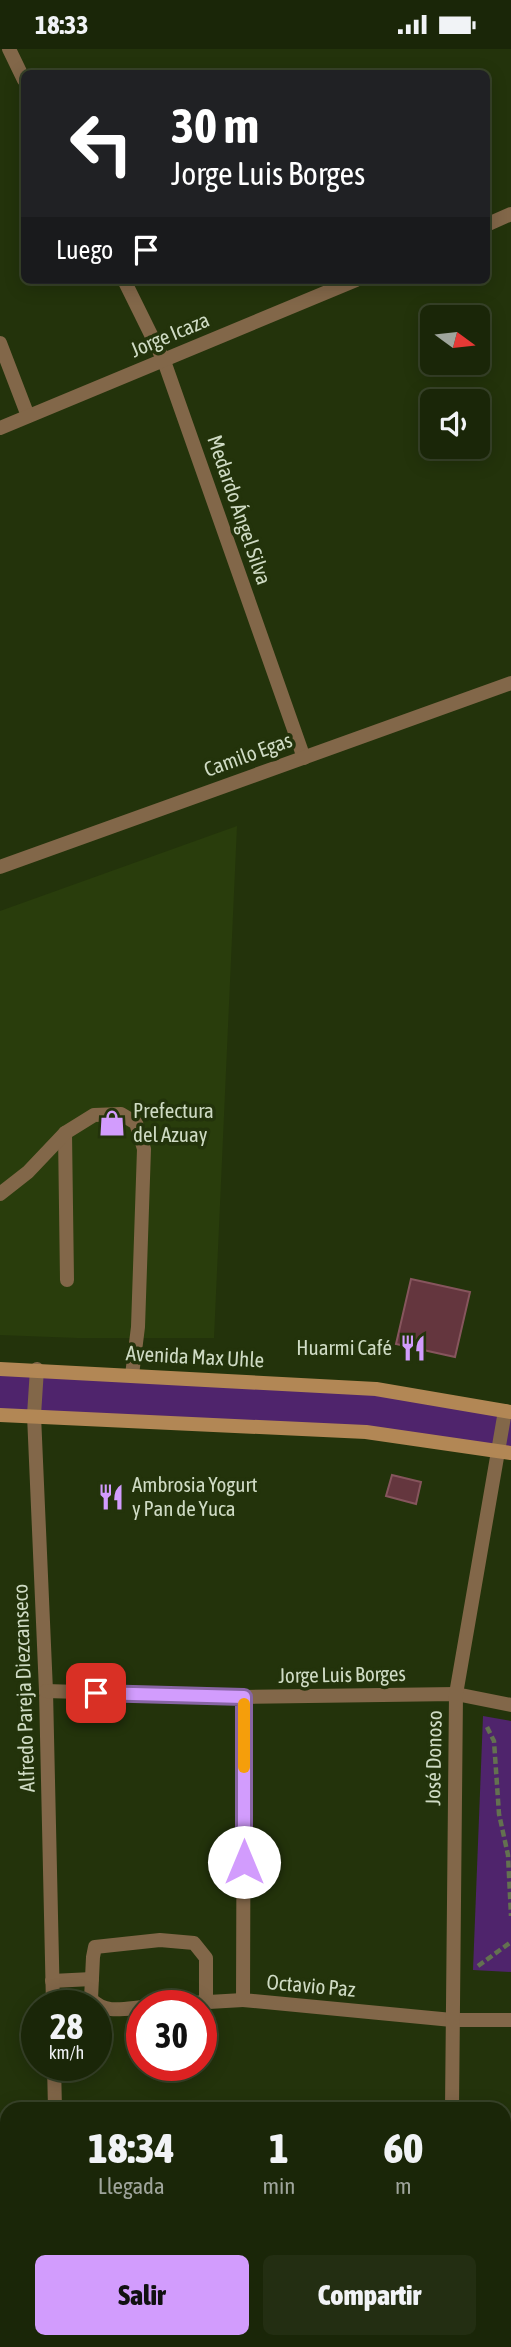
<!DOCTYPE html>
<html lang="es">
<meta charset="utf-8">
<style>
body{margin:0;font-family:"Asap Condensed",sans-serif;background:#232e12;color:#f1f3f6;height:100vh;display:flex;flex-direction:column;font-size:26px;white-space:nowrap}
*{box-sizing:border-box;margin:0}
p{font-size:23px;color:#9fa59c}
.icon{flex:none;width:38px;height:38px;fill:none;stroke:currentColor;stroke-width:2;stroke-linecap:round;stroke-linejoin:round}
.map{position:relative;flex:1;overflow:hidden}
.sheet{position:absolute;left:0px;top:2053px;width:511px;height:247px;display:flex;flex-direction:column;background:#1a2608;border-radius:21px 21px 0 0;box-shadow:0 4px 18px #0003,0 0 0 2px #384329}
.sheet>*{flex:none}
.banner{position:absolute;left:21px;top:21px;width:469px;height:214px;border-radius:10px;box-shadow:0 4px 18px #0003,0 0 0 2px #384329;background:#202124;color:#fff;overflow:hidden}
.needle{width:46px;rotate:105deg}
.buttons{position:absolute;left:420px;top:256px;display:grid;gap:14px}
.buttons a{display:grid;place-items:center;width:70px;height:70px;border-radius:10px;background:#1a2608;box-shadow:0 4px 18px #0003,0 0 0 2px #384329;font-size:35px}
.speed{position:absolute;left:21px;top:1941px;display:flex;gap:14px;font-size:35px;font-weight:700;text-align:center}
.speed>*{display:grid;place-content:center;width:91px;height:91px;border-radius:50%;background:#1a2608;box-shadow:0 4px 18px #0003,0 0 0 2px #384329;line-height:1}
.speed small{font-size:18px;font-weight:400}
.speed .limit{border:10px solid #d22;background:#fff;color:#111}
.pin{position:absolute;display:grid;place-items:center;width:60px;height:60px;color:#fff;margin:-30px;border-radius:14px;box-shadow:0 4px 10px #0006}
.me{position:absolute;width:77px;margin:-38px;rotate:0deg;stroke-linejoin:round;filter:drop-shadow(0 0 5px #0008)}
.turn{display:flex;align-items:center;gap:24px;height:147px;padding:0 35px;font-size:32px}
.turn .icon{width:91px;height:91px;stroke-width:2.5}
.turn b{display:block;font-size:49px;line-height:60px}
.then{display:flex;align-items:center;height:66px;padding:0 35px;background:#0003;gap:14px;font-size:26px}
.eta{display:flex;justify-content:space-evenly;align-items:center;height:119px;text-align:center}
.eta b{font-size:42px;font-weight:800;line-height:49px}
.cta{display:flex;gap:14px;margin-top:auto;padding:14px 35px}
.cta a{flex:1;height:80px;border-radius:10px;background:#d29cfd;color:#111;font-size:28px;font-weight:800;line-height:80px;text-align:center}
.cta a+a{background:#232e12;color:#f1f3f6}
.status{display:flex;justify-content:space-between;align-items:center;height:49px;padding:0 35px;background:#1a2608;direction:ltr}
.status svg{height:19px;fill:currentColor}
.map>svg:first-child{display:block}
.built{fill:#293d0c}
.green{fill:#4f246c}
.building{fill:#64363e;stroke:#86555d;stroke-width:2}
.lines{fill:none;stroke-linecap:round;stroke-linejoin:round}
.path{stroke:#637150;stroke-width:4.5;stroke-dasharray:7 3.5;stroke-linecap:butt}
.service{stroke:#826749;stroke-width:14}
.minor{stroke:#826749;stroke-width:14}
.secondary{stroke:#b28755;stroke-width:14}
.route-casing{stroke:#8865a4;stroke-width:18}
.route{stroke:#d29cfd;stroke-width:12}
.slow{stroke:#f59e0b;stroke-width:12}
.labels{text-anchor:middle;stroke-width:7;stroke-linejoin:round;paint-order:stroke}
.street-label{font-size:21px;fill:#cfdbc4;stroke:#23330b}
.poi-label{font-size:21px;fill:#cfdbc4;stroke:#23330b;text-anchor:start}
</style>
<div class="status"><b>18:33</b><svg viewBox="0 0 49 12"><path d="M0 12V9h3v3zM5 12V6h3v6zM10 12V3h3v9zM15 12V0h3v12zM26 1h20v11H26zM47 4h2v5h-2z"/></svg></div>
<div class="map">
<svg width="511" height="2298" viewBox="0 0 511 2298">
<rect width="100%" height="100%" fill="#23330b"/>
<polygon class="built" points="237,777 214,1289 77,1289 0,1286 0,862"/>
<g class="green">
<polygon points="0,1320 376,1340 511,1363 511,1404 366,1383 0,1366"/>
<polygon points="483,1667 511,1672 511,1923 473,1921"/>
</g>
<g class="building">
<polygon points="411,1230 470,1243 455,1308 396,1295"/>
<polygon points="392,1426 421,1433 416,1455 386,1447"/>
</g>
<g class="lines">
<g class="path">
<polyline points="487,1678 494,1692 499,1765 508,1806 511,1867"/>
<polyline points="478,1917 511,1893"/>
</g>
<g class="service">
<polyline points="65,1084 67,1231"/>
<polyline points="0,1145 28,1123 65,1084 94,1066 121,1065 136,1074 144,1100 138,1278 132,1326"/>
<polyline points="52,1932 92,1930"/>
<polyline points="157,1956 243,1951"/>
<path d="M142,1958C123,1960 105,1965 91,1950L93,1908L95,1898L160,1891L194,1894L206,1909V1954"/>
</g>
<g class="minor">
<polyline points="9,0 24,31"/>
<polyline points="486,176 511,165"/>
<polyline points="124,231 164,312 304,709"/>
<polyline points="0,294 28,367"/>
<polyline points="0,379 356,231"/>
<polyline points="0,818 511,634"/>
<polyline points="37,1320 34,1366 46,1642 53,1956"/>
<polyline points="46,1642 244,1648 456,1645 511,1656"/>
<polyline points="244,1648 243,1951 452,1971 511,1971"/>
<polyline points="54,2016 55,2060"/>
<polyline points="452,2060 456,1645 505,1362"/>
<polyline points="0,2198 7,2198"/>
<polyline points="504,2202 511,2202"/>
</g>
<g class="secondary">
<polyline points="0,1320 376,1340 511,1363"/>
<polyline points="0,1366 366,1383 511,1404"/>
</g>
</g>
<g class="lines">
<g class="route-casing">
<polyline id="route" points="96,1644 244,1648 244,1813"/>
</g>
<use href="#route" class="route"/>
<polyline class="slow" points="244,1718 244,1655"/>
</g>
<defs>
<g id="shop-bare" transform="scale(2.1)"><path d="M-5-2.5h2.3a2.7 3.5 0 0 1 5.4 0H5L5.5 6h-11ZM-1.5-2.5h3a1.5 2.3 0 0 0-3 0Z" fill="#d29cfd" stroke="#23330b" stroke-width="2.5" paint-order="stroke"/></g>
<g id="restaurant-bare" transform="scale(2.1)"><path d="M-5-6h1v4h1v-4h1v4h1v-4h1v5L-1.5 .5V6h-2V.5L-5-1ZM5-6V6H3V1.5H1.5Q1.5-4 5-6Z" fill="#d29cfd" stroke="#23330b" stroke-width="2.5" paint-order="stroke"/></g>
</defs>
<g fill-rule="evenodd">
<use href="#shop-bare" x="112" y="1074"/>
<use href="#restaurant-bare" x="413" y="1299"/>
<use href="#restaurant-bare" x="111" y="1448"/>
</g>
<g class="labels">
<g class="street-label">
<text transform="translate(170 286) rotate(-23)" y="7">Jorge Icaza</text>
<text transform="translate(239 461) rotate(71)" y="7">Medardo Ángel Silva</text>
<text transform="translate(248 706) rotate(-20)" y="7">Camilo Egas</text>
<text transform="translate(195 1308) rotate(3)" y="7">Avenida Max Uhle</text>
<text transform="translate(342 1626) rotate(-1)" y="7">Jorge Luis Borges</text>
<text transform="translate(24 1639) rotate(-92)" y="7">Alfredo Pareja Diezcanseco</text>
<text transform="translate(434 1709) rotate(-89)" y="7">José Donoso</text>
<text transform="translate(311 1937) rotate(5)" y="7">Octavio Paz</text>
</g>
<g class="poi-label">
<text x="133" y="1069">Prefectura<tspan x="133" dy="24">del Azuay</tspan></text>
<text x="392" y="1306" text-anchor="end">Huarmi Café</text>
<text x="132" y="1443">Ambrosia Yogurt<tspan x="132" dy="24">y Pan de Yuca</tspan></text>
</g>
</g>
</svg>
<div class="buttons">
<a><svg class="needle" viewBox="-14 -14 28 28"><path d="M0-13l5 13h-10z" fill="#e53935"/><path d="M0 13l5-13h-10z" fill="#9fa59c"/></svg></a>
<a><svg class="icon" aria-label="sound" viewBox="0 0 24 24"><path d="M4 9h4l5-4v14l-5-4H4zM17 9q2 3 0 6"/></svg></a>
</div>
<div class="speed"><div>28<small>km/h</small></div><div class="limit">30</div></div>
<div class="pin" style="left:96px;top:1644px;background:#d93025"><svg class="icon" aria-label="arrive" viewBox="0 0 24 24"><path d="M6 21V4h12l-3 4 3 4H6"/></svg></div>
<svg class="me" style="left:244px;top:1813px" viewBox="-20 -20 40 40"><circle r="19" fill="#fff"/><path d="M0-13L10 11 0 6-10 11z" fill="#d29cfd"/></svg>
<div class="banner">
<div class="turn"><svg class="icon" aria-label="left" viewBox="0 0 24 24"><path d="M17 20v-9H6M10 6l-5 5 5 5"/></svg><div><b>30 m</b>Jorge Luis Borges</div></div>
<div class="then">Luego<svg class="icon" aria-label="arrive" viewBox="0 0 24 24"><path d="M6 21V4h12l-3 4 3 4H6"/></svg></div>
</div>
<section class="sheet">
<div class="eta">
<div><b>18:34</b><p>Llegada</p></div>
<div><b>1</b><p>min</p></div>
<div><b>60</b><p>m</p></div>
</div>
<div class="cta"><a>Salir</a><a>Compartir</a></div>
</section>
</div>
